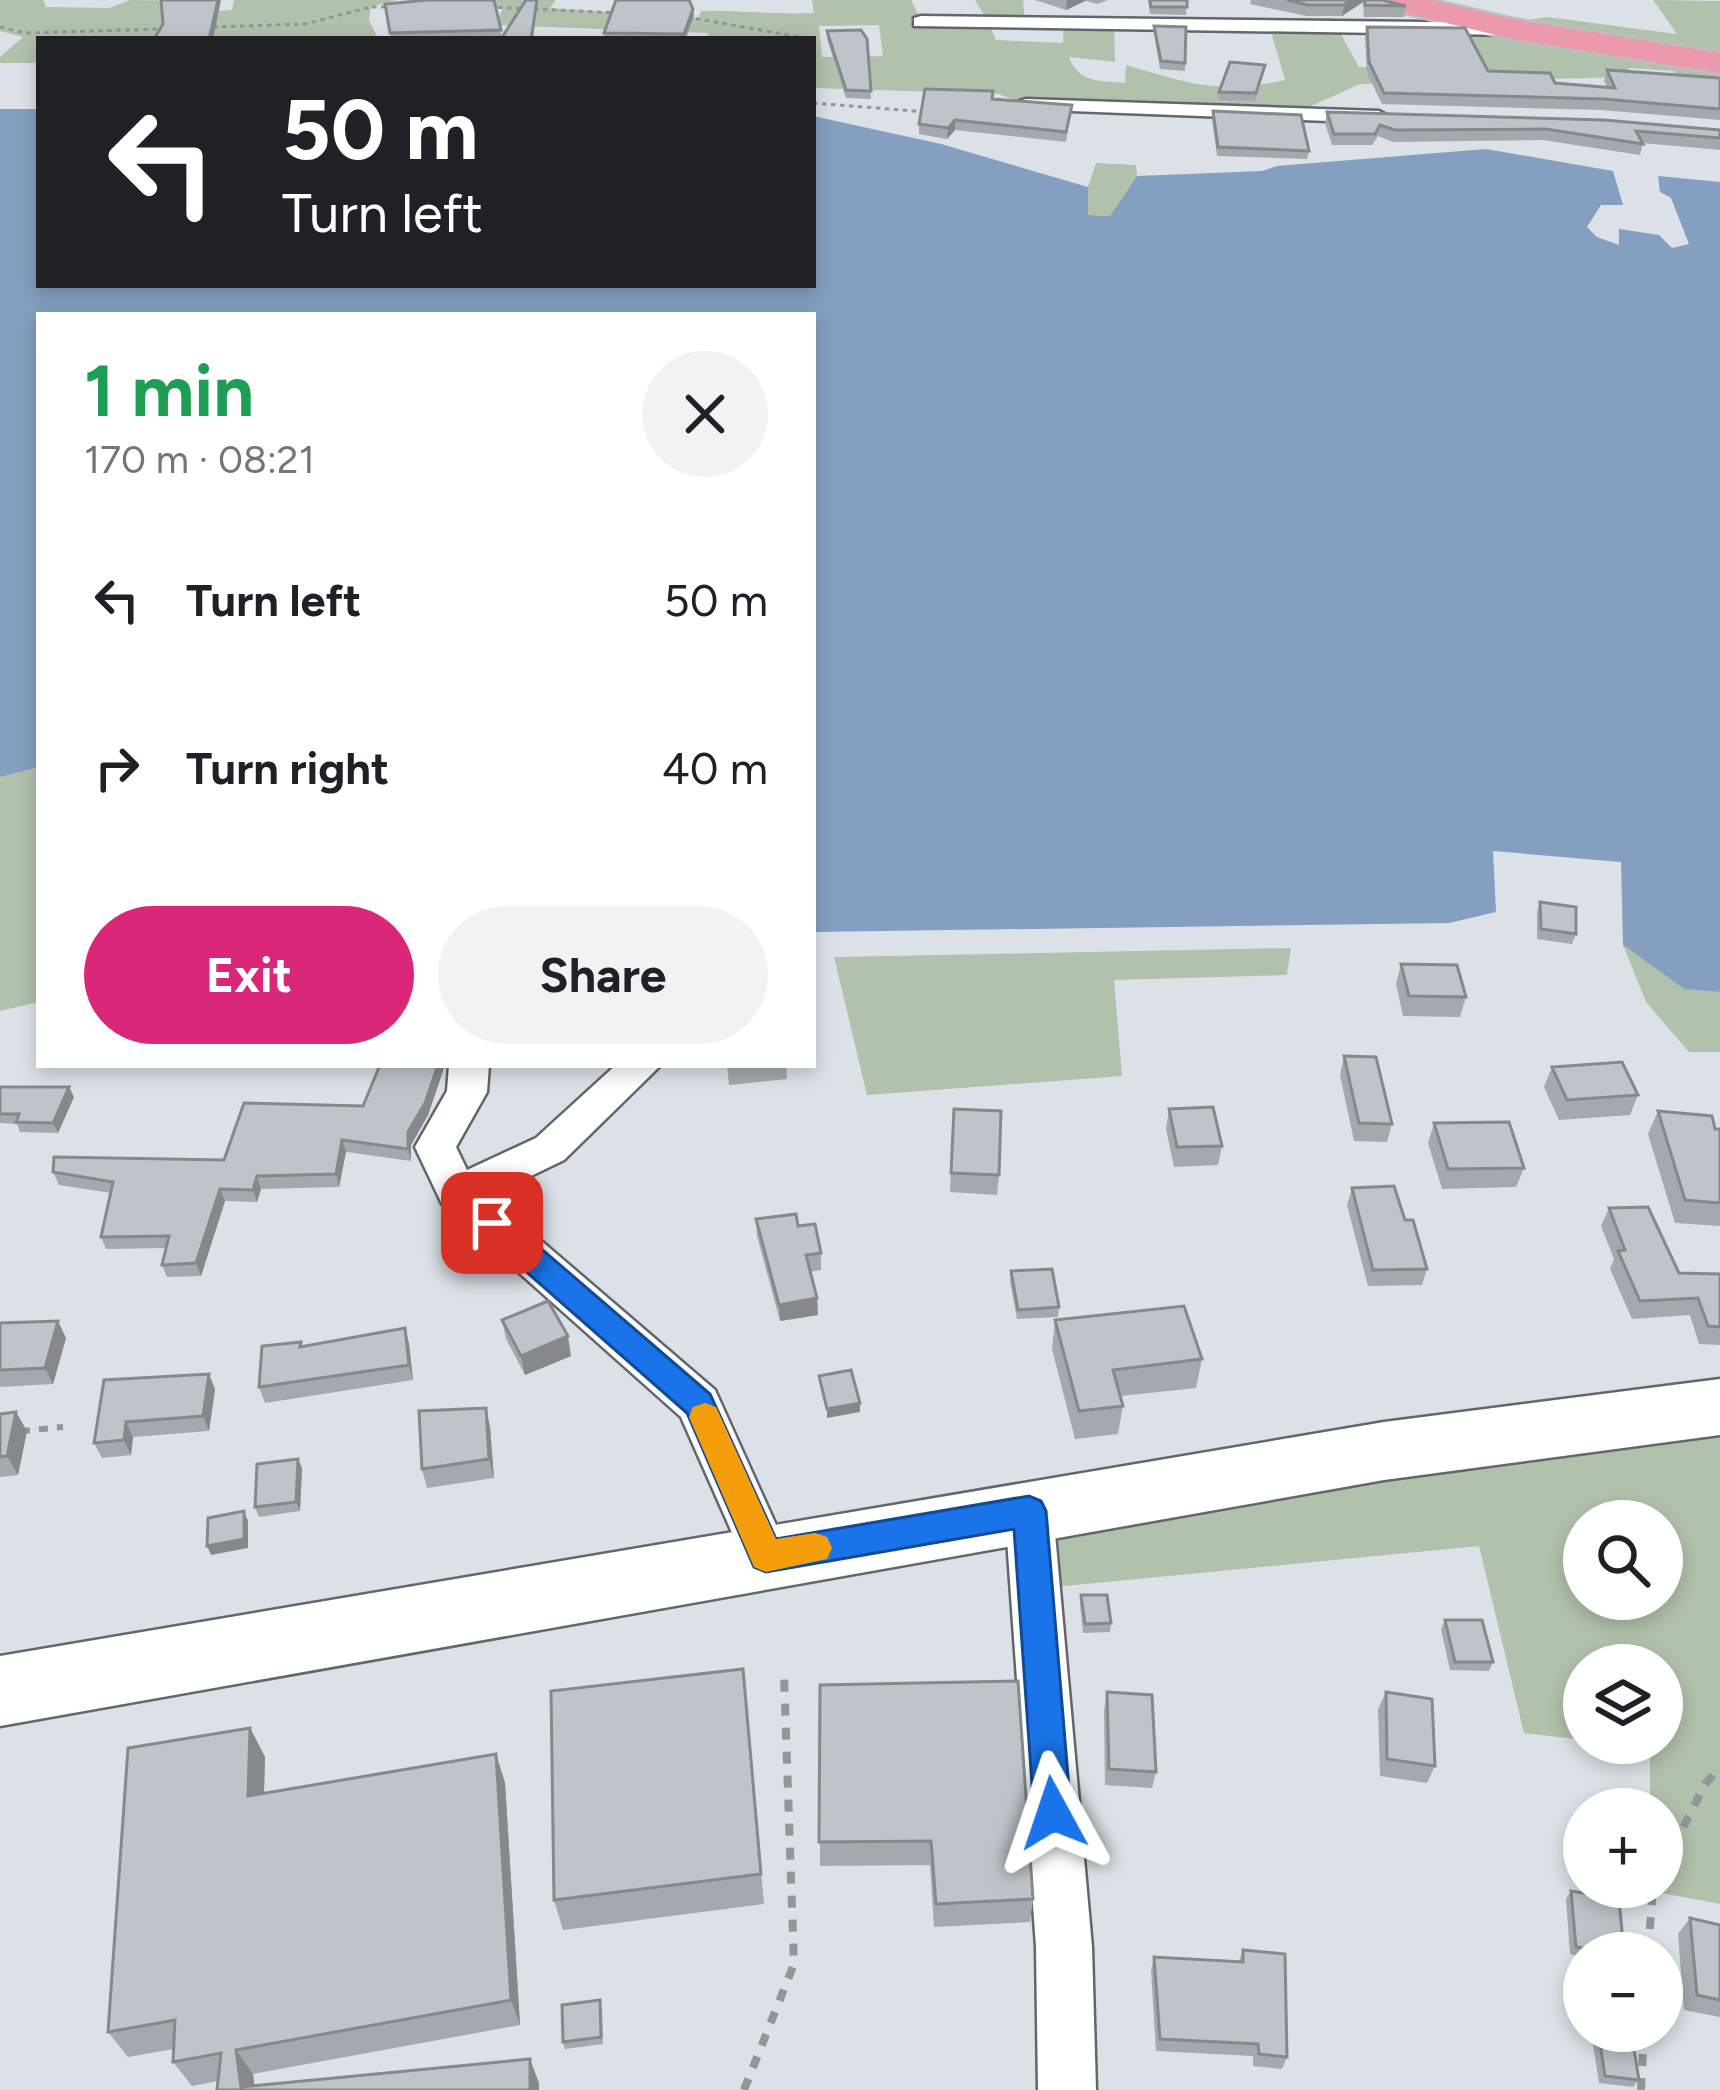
<!DOCTYPE html>
<meta charset="utf-8">
<style>
body{margin:0;font-family:Figtree,sans-serif;background:#f2f2f2;color:#202124;height:100vh;display:flex;flex-direction:column;font-size:45px;white-space:nowrap}
*{box-sizing:border-box;margin:0}
p{font-size:39px;color:#757577}
.icon{flex:none;width:66px;height:66px;fill:none;stroke:currentColor;stroke-width:2;stroke-linecap:round;stroke-linejoin:round}
.map{position:relative;flex:1;overflow:hidden}
.details{position:absolute;left:36px;top:312px;width:780px;height:756px;display:flex;flex-direction:column;background:#fff;border-radius:0px;box-shadow:0 6px 18px #0003}
.details>*{flex:none}
.hud{position:absolute;left:36px;top:36px;width:780px;height:252px;border-radius:0px;box-shadow:0 6px 18px #0003;background:#202124;color:#fff;overflow:hidden}
.controls{position:absolute;left:1563px;top:1500px;display:grid;gap:24px}
.controls a{display:grid;place-items:center;width:120px;height:120px;border-radius:50%;background:#fff;box-shadow:0 6px 18px #0003;font-size:60px}
.pin{position:absolute;display:grid;place-items:center;width:102px;height:102px;color:#fff;margin:-51px;border-radius:24px;box-shadow:0 6px 18px #0006}
.me{position:absolute;width:132px;margin:-66px;rotate:355deg;stroke-linejoin:round;filter:drop-shadow(0 0 9px #0008)}
.turn{display:flex;align-items:center;gap:42px;height:252px;padding:0 48px;font-size:54px}
.turn .icon{width:156px;height:156px;stroke-width:2.5}
.turn b{display:block;font-size:84px;line-height:102px}
.round{display:grid;place-items:center;flex:none;width:126px;height:126px;border-radius:63px;background:#f2f2f2}
.headline{display:flex;align-items:center;justify-content:space-between;height:204px;padding:0 48px}
h1{font-size:72px;font-weight:700;line-height:90px;color:#1e9e55}
.primary-button{display:flex;gap:24px;margin-top:auto;padding:24px 48px}
.primary-button a{flex:1;height:138px;border-radius:72px;background:#db2777;color:#fff;font-size:48px;font-weight:700;line-height:138px;text-align:center}
.primary-button a+a{background:#f2f2f2;color:#202124}
ul{padding:0;list-style:none}
li{display:flex;align-items:center;gap:36px;height:168px;padding:0 48px}
li div{flex:1}
li b{display:block;font-size:45px}
li em{font-style:normal}
.map>svg:first-child{display:block}
.green{fill:#b2c1ab;fill-rule:evenodd}
.water{fill:#849fbf}
.lines{fill:none;stroke-linecap:round;stroke-linejoin:round}
.minor-casing{stroke:#62676d;stroke-width:5}
.secondary-casing{stroke:#62676d;stroke-width:5}
.primary-casing{stroke:#bebebf;stroke-width:5}
.path-far2{stroke:#91969a;stroke-width:3;stroke-dasharray:4.5 4.5;stroke-linecap:butt}
.path-far1{stroke:#91969a;stroke-width:6;stroke-dasharray:9 9;stroke-linecap:butt}
.path{stroke:#91969a;stroke-width:8;stroke-dasharray:12 12;stroke-linecap:butt}
.minor{fill:#fff;fill-rule:evenodd}
.secondary{fill:#fff;fill-rule:evenodd}
.primary{fill:#ec98ad;fill-rule:evenodd}
.wall{fill:#a3a9ae}
.shaded-wall{fill:#85898d}
.building{fill:#bec4ca;stroke:#85898d;stroke-width:3}
.route{fill:#1a73e8;stroke:#114b97;stroke-width:3}
.slow{fill:#f59e0b}
</style>
<div class="map">
<svg width="1720" height="2090" viewBox="0 0 1720 2090">
<rect width="100%" height="100%" fill="#dbe1e7"/>
<g class="green">
<polygon points="0,0 43,0 46,7 109,8 130,0 193,1 192,13 232,10 234,0 396,0 371,7 369,20 378,39 39,39 39,63 0,63 0,57 23,37 0,31"/>
<path d="M492,0H556L550,8L698,18L701,11C740,10 774,15 814,13L812,0H911L922,22L987,20L975,0H1023L1025,21L988,22L996,40L1063,43L1064,20L1114,23L1115,62L1069,57C1078,82 1099,81 1125,83L1126,65C1186,83 1222,95 1285,80L1270,28L1338,29L1359,67L1475,70L1469,31L1369,0L1517,22L1547,17L1677,34L1653,0L1720,1V76H1711L1704,82L1678,80L1674,71L1629,68L1626,77L1360,84L1309,107L1304,116L1026,105L999,94L813,88V39H709L708,33L495,25L503,8L488,7ZM879,25L883,56L822,57L819,26Z"/>
<polygon points="1096,163 1136,165 1137,176 1110,216 1087,215 1088,187"/>
<polygon points="39,767 39,1002 0,1011 0,777"/>
<polygon points="1623,945 1684,989 1720,992 1720,1052 1689,1052 1646,1002"/>
<polygon points="1291,948 1287,975 1114,980 1122,1076 867,1095 834,957"/>
<path d="M1720,1407V1904L1651,1891V1887H1662V1809H1650V1748L1612,1743H1662V1665H1584V1740L1524,1733L1479,1546L1034,1589L1029,1511ZM1584,1521H1662V1599H1584Z"/>
</g>
<polygon class="water" points="0,109 39,109 39,285 813,285 813,116 941,144 1088,187 1088,215 1110,216 1137,176 1262,171 1277,166 1486,149 1613,171 1623,205 1601,205 1587,227 1597,237 1619,245 1619,229 1659,235 1672,248 1689,244 1671,198 1660,192 1658,176 1720,182 1720,992 1684,989 1623,945 1621,862 1493,851 1496,912 1449,923 813,932 813,315 39,315 39,767 0,777"/>
<g class="lines">
<g class="minor-casing">
<g id="minor">
<polygon points="921,16 1512,23 1522,29 1512,35 914,26 914,18"/>
<polygon points="1026,99 1379,111 1390,117 1379,123 1019,109 1019,101"/>
<polygon points="449,1065 489,1065 487,1092 456,1147 467,1170 536,1138 616,1065 661,1065 564,1160 489,1196 715,1390 790,1556 783,1571 766,1578 749,1571 681,1417 442,1204 415,1147 447,1091"/>
<polygon points="1029,1490 1046,1496 1053,1511 1092,1947 1096,2090 1038,2090 1036,1947 1005,1511 1012,1496"/>
</g>
</g>
<g class="secondary-casing">
<polygon id="secondary" points="1720,1379 1720,1435 1384,1480 0,1726 0,1656 1384,1422"/>
</g>
<g class="primary-casing">
<polygon id="primary" points="1377,0 1431,0 1512,19 1720,53 1720,73 1512,39 1381,7"/>
</g>
<g class="path-far2">
<polyline points="372,7 392,7"/>
<polyline points="489,7 620,13"/>
<polyline points="687,17 811,39"/>
<polyline points="0,27 25,33 163,29"/>
<polyline points="213,27 305,24 371,7"/>
<polyline points="813,103 927,112"/>
</g>
<polyline class="path-far1" points="21,1431 63,1427"/>
<g class="path">
<polyline points="1662,1870 1705,1784 1720,1768"/>
<polyline points="1648,1953 1653,1887"/>
<polyline points="744,2090 794,1964 784,1676"/>
<polyline points="1641,2090 1644,2031"/>
</g>
<use href="#minor" class="minor"/>
<use href="#secondary" class="secondary"/>
<use href="#primary" class="primary"/>
</g>
<g class="wall">
<polygon points="494,0 502,38 526,0 538,0 533,39 391,39 385,4"/>
<polygon points="1035,0 1108,0 1098,4 1086,1 1066,10"/>
<polygon points="1148,0 1187,0 1186,15 1150,14"/>
<polygon points="1251,0 1382,0 1406,6 1404,17 1364,17 1363,2 1342,16 1307,16 1250,4"/>
<polygon points="694,16 686,39 605,39 604,33"/>
<polygon points="1154,26 1186,27 1185,71 1160,69 1154,34"/>
<polygon points="1367,27 1488,71 1555,83 1607,87 1604,81 1607,70 1720,78 1720,120 1601,110 1382,104 1367,73 1365,37"/>
<polygon points="827,31 867,39 871,99 846,98 827,39"/>
<polygon points="1265,65 1255,101 1218,100 1219,92"/>
<polygon points="992,99 1072,105 1066,142 955,130 947,139 919,134 919,124"/>
<polygon points="1213,111 1309,151 1307,159 1217,156 1212,119"/>
<polygon points="1327,112 1720,130 1720,150 1643,143 1640,155 1543,140 1393,142 1378,136 1372,145 1332,145 1325,123"/>
<polygon points="1540,902 1576,934 1572,944 1537,939 1537,912"/>
<polygon points="1401,964 1466,997 1460,1017 1403,1016 1396,984"/>
<polygon points="1344,1056 1392,1124 1387,1142 1354,1141 1340,1075"/>
<polygon points="380,1065 445,1065 428,1115 411,1145 411,1161 346,1152 339,1187 261,1189 257,1202 225,1201 201,1276 167,1277 162,1265 166,1248 106,1249 101,1237 111,1193 59,1185 53,1172 224,1160 363,1106"/>
<polygon points="727,1065 786,1065 787,1079 729,1085"/>
<polygon points="1552,1067 1638,1095 1630,1115 1559,1120 1544,1087"/>
<polygon points="0,1087 74,1097 58,1133 20,1132 17,1124 0,1123"/>
<polygon points="954,1109 999,1175 997,1195 950,1192"/>
<polygon points="1169,1109 1222,1146 1218,1165 1174,1167 1166,1129"/>
<polygon points="1658,1111 1720,1129 1720,1226 1675,1223 1648,1134"/>
<polygon points="1434,1123 1524,1168 1516,1187 1442,1189 1428,1143"/>
<polygon points="1352,1188 1427,1269 1422,1285 1368,1286 1347,1205"/>
<polygon points="1609,1208 1679,1273 1720,1274 1720,1345 1699,1344 1690,1315 1632,1319 1610,1269 1614,1259 1601,1226"/>
<polygon points="756,1219 798,1226 821,1253 821,1270 810,1272 817,1298 818,1315 780,1321 757,1236"/>
<polygon points="1011,1271 1059,1307 1058,1317 1017,1319 1010,1281"/>
<polygon points="502,1320 571,1356 525,1375 506,1339"/>
<polygon points="1055,1320 1202,1359 1196,1388 1121,1396 1123,1406 1118,1434 1075,1439 1052,1349"/>
<polygon points="0,1323 66,1338 53,1384 0,1387"/>
<polygon points="405,1328 409,1344 413,1380 265,1403 259,1387 302,1346"/>
<polygon points="104,1380 215,1389 209,1431 133,1437 131,1455 102,1458 94,1443"/>
<polygon points="0,1414 27,1431 18,1475 0,1477"/>
<polygon points="490,1427 494,1478 427,1488 422,1469"/>
<polygon points="302,1468 300,1511 259,1517 255,1507"/>
<polygon points="1081,1595 1111,1623 1110,1632 1083,1633 1080,1604"/>
<polygon points="1445,1620 1493,1662 1489,1671 1450,1670 1441,1629"/>
<polygon points="743,1669 764,1904 563,1930 554,1900"/>
<polygon points="820,1685 1033,1899 1030,1922 934,1927 930,1865 820,1866"/>
<polygon points="1107,1692 1156,1772 1152,1788 1105,1785 1104,1710"/>
<polygon points="1386,1692 1435,1766 1427,1783 1380,1776 1378,1709"/>
<polygon points="250,1728 265,1757 264,1794 496,1754 505,1783 520,2025 253,2074 254,2086 539,2083 539,2090 217,2090 218,2081 192,2086 173,2062 174,2049 128,2057 108,2032"/>
<polygon points="1571,1891 1624,1953 1584,1953 1584,1957 1570,1954 1566,1899"/>
<polygon points="1690,1918 1720,1925 1720,2017 1684,2010 1678,1934"/>
<polygon points="1243,1950 1287,2057 1282,2069 1253,2066 1253,2056 1156,2051 1151,1970 1154,1957 1239,1961"/>
<polygon points="602,2007 603,2044 565,2049 563,2042"/>
<polygon points="1591,2031 1631,2031 1639,2080 1633,2087 1599,2083"/>
</g>
<g class="shaded-wall">
<polygon points="218,0 221,0 213,39 209,39"/>
<polygon points="1067,0 1086,0 1066,10"/>
<polygon points="1351,0 1363,0 1363,2 1342,16 1344,5"/>
<polygon points="693,9 694,16 684,39 684,34"/>
<polygon points="955,120 955,130 947,139 948,128"/>
<polygon points="438,1065 445,1065 428,1115 411,1145 411,1161 408,1149 408,1132"/>
<polygon points="69,1087 74,1097 58,1133 53,1123"/>
<polygon points="342,1140 346,1152 339,1187 336,1174"/>
<polygon points="257,1176 261,1189 257,1202 253,1190"/>
<polygon points="220,1189 225,1201 201,1276 196,1263"/>
<polygon points="817,1298 818,1315 780,1321 779,1305"/>
<polygon points="58,1321 66,1338 53,1384 45,1368"/>
<polygon points="405,1328 409,1344 413,1380 409,1365"/>
<polygon points="568,1336 571,1356 525,1375 521,1356"/>
<polygon points="209,1374 215,1389 209,1431 203,1416"/>
<polygon points="860,1403 860,1412 827,1418 827,1409"/>
<polygon points="486,1408 490,1427 494,1478 489,1459"/>
<polygon points="16,1412 27,1431 18,1475 7,1456"/>
<polygon points="126,1422 133,1437 131,1455 124,1440"/>
<polygon points="298,1459 302,1468 300,1511 296,1502"/>
<polygon points="244,1511 248,1521 248,1548 211,1555 207,1546"/>
<polygon points="250,1728 265,1757 263,1825 248,1796"/>
<polygon points="496,1754 505,1783 520,2025 511,2000"/>
<polygon points="236,2050 253,2074 255,2090 241,2087"/>
<polygon points="530,2059 539,2083 539,2090 530,2090"/>
</g>
<g class="building">
<polygon points="161,0 218,0 209,39 154,39 163,24"/>
<polygon points="428,0 494,0 501,30 390,33 385,4"/>
<polygon points="526,0 537,0 531,39 501,39"/>
<polygon points="616,0 689,0 693,9 684,34 604,33"/>
<polygon points="1150,0 1187,0 1187,7 1151,7"/>
<polygon points="1287,0 1351,0 1344,5 1308,5"/>
<polygon points="1365,0 1382,0 1406,6 1365,5"/>
<polygon points="1154,26 1186,27 1185,63 1161,61"/>
<polygon points="1367,27 1465,28 1488,71 1550,73 1555,83 1615,88 1607,70 1720,78 1720,109 1604,99 1384,93 1369,62"/>
<polygon points="861,30 867,39 871,91 846,90 827,31"/>
<polygon points="1230,62 1265,65 1256,93 1219,92"/>
<polygon points="925,89 993,91 992,99 1072,105 1066,132 955,120 948,128 919,124"/>
<polygon points="1213,111 1301,115 1309,151 1218,147"/>
<polygon points="1327,112 1604,120 1720,130 1720,138 1636,131 1643,144 1546,129 1395,130 1380,125 1375,134 1334,134"/>
<polygon points="1540,902 1576,907 1576,934 1541,929"/>
<polygon points="1401,964 1457,965 1466,997 1409,996"/>
<polygon points="1344,1056 1376,1057 1392,1124 1359,1123"/>
<polygon points="1622,1062 1638,1095 1567,1100 1552,1067"/>
<polygon points="380,1065 438,1065 425,1103 408,1132 408,1149 342,1140 336,1174 257,1176 253,1190 220,1189 196,1263 162,1265 169,1236 101,1237 113,1182 53,1172 54,1157 224,1160 244,1103 363,1106"/>
<polygon points="0,1087 69,1087 53,1123 16,1122 19,1114 0,1114"/>
<polygon points="1213,1107 1222,1146 1177,1147 1169,1109"/>
<polygon points="954,1109 1001,1111 999,1175 951,1173"/>
<polygon points="1658,1111 1712,1116 1715,1129 1720,1129 1720,1203 1685,1200"/>
<polygon points="1509,1122 1524,1168 1448,1169 1434,1123"/>
<polygon points="1394,1186 1405,1220 1413,1220 1427,1269 1373,1270 1352,1188"/>
<polygon points="1648,1207 1679,1273 1720,1274 1720,1327 1708,1326 1698,1298 1640,1301 1618,1251 1625,1250 1609,1208"/>
<polygon points="796,1214 798,1226 815,1224 821,1253 806,1255 817,1298 779,1305 756,1219"/>
<polygon points="1052,1269 1059,1307 1018,1310 1011,1271"/>
<polygon points="548,1301 568,1336 521,1356 502,1320"/>
<polygon points="1184,1306 1202,1359 1113,1370 1123,1406 1079,1411 1055,1320"/>
<polygon points="58,1321 45,1368 0,1370 0,1323"/>
<polygon points="405,1328 409,1365 259,1387 262,1346 301,1342 300,1347"/>
<polygon points="851,1370 860,1403 827,1409 819,1376"/>
<polygon points="209,1374 203,1416 126,1422 124,1440 94,1443 104,1380"/>
<polygon points="486,1408 489,1459 422,1469 419,1411"/>
<polygon points="16,1412 7,1456 0,1457 0,1414"/>
<polygon points="298,1459 296,1502 255,1507 257,1464"/>
<polygon points="244,1511 244,1539 207,1546 208,1518"/>
<polygon points="1081,1595 1107,1595 1111,1623 1085,1624"/>
<polygon points="1445,1620 1482,1620 1493,1662 1455,1662"/>
<polygon points="743,1669 761,1874 554,1900 551,1691"/>
<polygon points="1018,1681 1033,1899 936,1904 931,1841 819,1842 820,1685"/>
<polygon points="1107,1692 1152,1695 1156,1772 1109,1769"/>
<polygon points="1386,1692 1432,1699 1435,1766 1387,1759"/>
<polygon points="250,1728 248,1796 496,1754 511,2000 236,2050 241,2087 530,2059 530,2090 217,2090 221,2053 173,2062 175,2020 108,2032 128,1748"/>
<polygon points="1571,1891 1619,1899 1624,1953 1612,1953 1576,1947"/>
<polygon points="1690,1918 1720,1925 1720,2000 1697,1995"/>
<polygon points="1243,1950 1285,1954 1287,2057 1259,2054 1258,2044 1160,2039 1154,1957 1243,1962"/>
<polygon points="600,2000 601,2037 563,2042 562,2005"/>
<polygon points="1598,2031 1631,2031 1639,2080 1605,2076"/>
</g>
<polygon class="route" points="492,1212 502,1215 710,1394 776,1539 1029,1496 1041,1501 1046,1511 1071,1813 1066,1826 1053,1831 1039,1826 1034,1813 1014,1529 766,1572 754,1567 687,1413 481,1232 477,1223 481,1215"/>
<polygon class="slow" points="705,1403 716,1407 776,1539 815,1533 827,1537 832,1548 827,1559 766,1572 754,1567 689,1417 693,1407"/>
</svg>
<div class="controls">
<a><svg class="icon" aria-label="search" viewBox="0 0 24 24"><circle cx="10" cy="10" r="6"/><path d="M15 15l6 6"/></svg></a>
<a><svg class="icon" aria-label="layers" viewBox="0 0 24 24"><path d="M12 4l9 5-9 5-9-5zM3 14l9 5 9-5"/></svg></a>
<a>+</a>
<a>−</a>
</div>
<div class="pin" style="left:492px;top:1223px;background:#d93025"><svg class="icon" aria-label="arrive" viewBox="0 0 24 24"><path d="M6 21V4h12l-3 4 3 4H6"/></svg></div>
<svg class="me" style="left:1053px;top:1813px" viewBox="-20 -20 40 40"><path d="M0-17L14 15 0 8-14 15z" fill="#1a73e8" stroke="#fff" stroke-width="4"/></svg>
<div class="hud">
<div class="turn"><svg class="icon" aria-label="left" viewBox="0 0 24 24"><path d="M17 20v-9H6M10 6l-5 5 5 5"/></svg><div><b>50 m</b>Turn left</div></div>
</div>
<section class="details">
<div class="headline"><div><h1>1 min</h1><p>170 m · 08:21</p></div><a class="round"><svg class="icon" aria-label="close" viewBox="0 0 24 24"><path d="M6 6l12 12M18 6L6 18"/></svg></a></div>
<ul>
<li><svg class="icon" aria-label="left" viewBox="0 0 24 24"><path d="M17 20v-9H6M10 6l-5 5 5 5"/></svg><div><b>Turn left</b></div><em>50 m</em></li>
<li><svg class="icon" aria-label="right" viewBox="0 0 24 24"><path d="M7 20v-9h11M14 6l5 5-5 5"/></svg><div><b>Turn right</b></div><em>40 m</em></li>
</ul>
<div class="primary-button"><a>Exit</a><a>Share</a></div>
</section>
</div>
